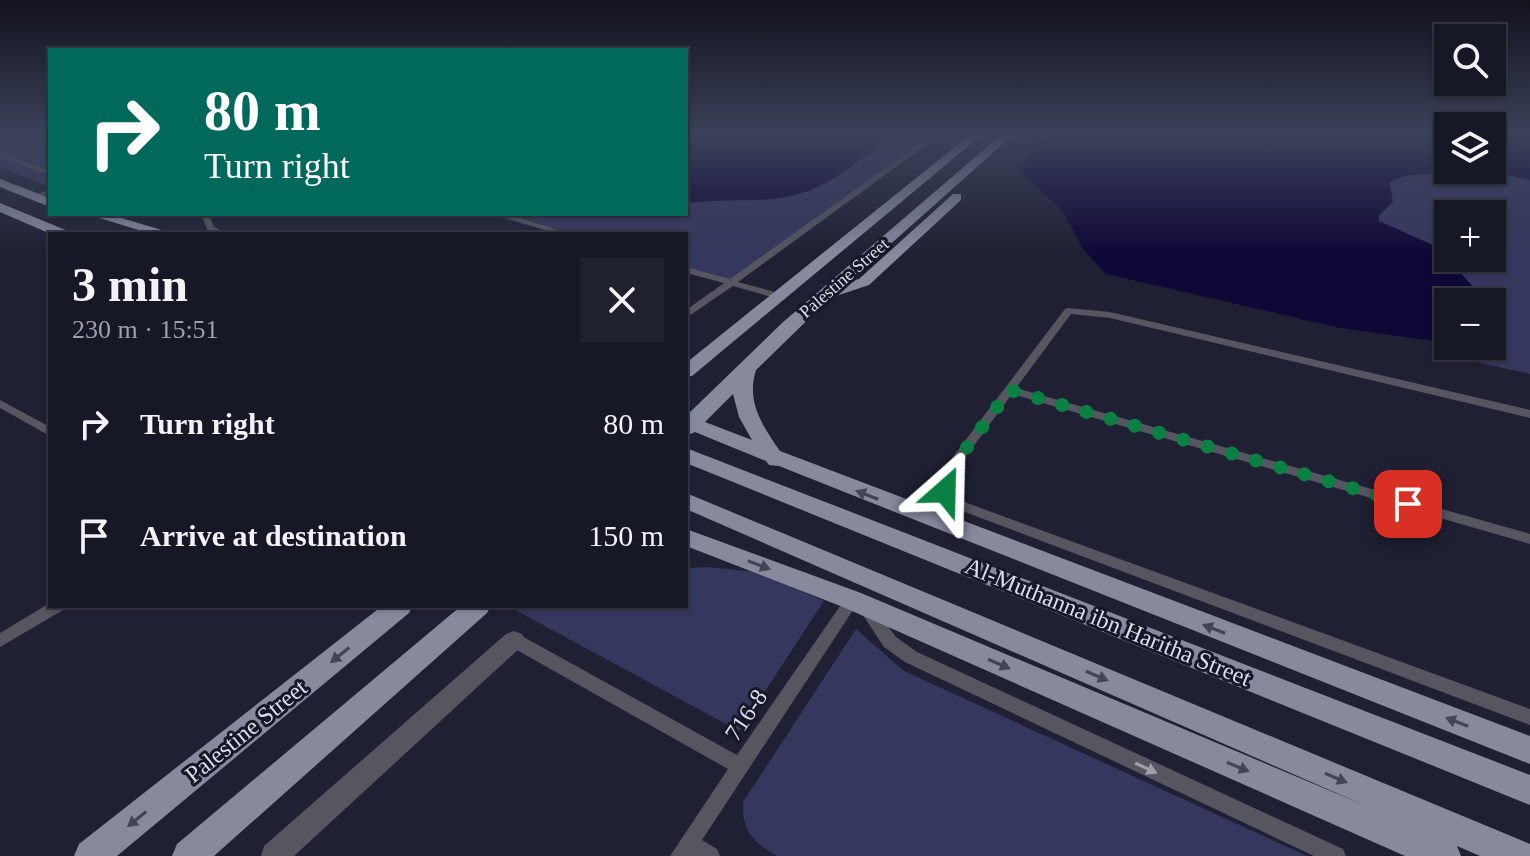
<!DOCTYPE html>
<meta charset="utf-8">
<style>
body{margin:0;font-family:Georgia,serif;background:#20212e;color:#f1f3f6;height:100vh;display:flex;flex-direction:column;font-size:30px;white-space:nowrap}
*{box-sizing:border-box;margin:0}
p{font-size:26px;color:#9ea0a7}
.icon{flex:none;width:44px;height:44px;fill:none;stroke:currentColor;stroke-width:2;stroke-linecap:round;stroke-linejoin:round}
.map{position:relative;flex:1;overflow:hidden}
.drawer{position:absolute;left:48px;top:232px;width:640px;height:376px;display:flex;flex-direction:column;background:#171826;border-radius:0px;box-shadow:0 2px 6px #0004,0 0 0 2px #363743}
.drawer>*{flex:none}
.guide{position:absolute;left:48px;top:48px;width:640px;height:168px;border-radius:0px;box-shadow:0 2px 6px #0004,0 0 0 2px #363743;background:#00695c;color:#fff;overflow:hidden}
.controls{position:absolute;left:1434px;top:24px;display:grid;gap:16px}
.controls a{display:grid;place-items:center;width:72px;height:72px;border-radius:0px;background:#171826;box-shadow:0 2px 6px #0004,0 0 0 2px #363743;font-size:40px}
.pin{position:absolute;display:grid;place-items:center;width:68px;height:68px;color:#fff;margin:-34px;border-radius:16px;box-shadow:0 4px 12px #0006}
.me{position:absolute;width:88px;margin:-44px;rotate:25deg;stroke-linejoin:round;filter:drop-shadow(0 0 6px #0008)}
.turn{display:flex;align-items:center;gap:28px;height:168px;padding:0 24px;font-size:36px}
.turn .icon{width:104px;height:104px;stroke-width:2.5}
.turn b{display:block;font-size:56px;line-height:68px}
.round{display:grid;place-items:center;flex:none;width:84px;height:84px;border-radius:0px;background:#20212e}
.head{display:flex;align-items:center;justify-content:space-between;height:136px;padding:0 24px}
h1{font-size:48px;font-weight:700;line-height:60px}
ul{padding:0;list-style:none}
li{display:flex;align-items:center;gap:24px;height:112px;padding:0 24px}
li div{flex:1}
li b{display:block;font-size:30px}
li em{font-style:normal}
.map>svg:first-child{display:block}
.green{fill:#36375e;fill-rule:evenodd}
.water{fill:#0f0837}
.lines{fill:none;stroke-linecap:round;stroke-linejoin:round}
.minor{fill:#555660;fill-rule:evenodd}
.tertiary{fill:#555660;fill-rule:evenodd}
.primary{fill:#87899d;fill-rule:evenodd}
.oneway{fill:#434557}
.oneway2{fill:#9fa0ac}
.route{stroke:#0b8043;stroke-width:14;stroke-dasharray:0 25.2}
.labels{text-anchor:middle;stroke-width:6;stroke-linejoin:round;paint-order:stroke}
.far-street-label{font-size:18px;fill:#dbddea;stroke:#161729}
.near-street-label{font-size:24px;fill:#dbddea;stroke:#161729}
</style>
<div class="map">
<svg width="1530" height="856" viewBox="0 0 1530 856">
<rect width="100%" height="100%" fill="#1f2033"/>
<g class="green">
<polygon points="0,134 50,134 50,187 0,167"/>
<polygon points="686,134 940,134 728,281 686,269 686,234 559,234 487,214 686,214"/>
<path d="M1465,170L1493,171L1530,180V374L1448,356L1442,343L1492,346V302H1478V292L1435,246L1379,222V215L1393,201L1389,183C1408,169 1442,176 1465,170ZM1448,214H1492V258H1448Z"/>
<polygon points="708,567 757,572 824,601 739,731 508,606 686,606 686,568"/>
<path d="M856,629L904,671L1307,856H777C753,841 742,832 743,802Z"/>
</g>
<g class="water">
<path d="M686,134H884C880,146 868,154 858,161C793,213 761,195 686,203Z"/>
<path d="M1071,134H1448V170H1465C1442,176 1406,170 1389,183L1393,201L1379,215V221L1435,246L1478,292V302H1448V343L1340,328L1106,274L1083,249L1063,212L1019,170L1043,138Z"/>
<polygon points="1492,134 1530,134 1530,180 1486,170 1492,170"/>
</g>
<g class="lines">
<g class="minor">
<polygon points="933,134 941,134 738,282 782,294 782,298 779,299 733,286 686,318 686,310 724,283 686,273 686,267 730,279"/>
<polygon points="0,153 50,171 50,175 0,157"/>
<polygon points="50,190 50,194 34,198 30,196"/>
<polygon points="201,214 209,214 214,227 228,234 217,234 208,231"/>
<polygon points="494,214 507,214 571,234 558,234"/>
<polygon points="1068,308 1110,312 1530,410 1530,418 1110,318 1071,314 1016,388 1530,534 1530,544 1012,394 953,474 952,490 967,503 1530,709 1530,725 957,509 940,494 938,491 942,471 1065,309"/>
<polygon points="0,400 50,427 50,436 0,408"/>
<polygon points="852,594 857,596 860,600 857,604 702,840 717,849 720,856 670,856 728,769 508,645 506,640 508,635 514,634 520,635 737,755 847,596"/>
<polygon points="866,602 871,604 896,637 917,652 1343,849 1346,856 1314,856 905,662 884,647 861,612 858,608 861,604"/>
<polygon points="50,603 50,606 66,606 63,610 0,647 0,633"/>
</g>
<polygon class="tertiary" points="514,631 522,634 525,640 522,646 294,856 261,856 264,846 506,634"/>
<g class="primary">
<polygon points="971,134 983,134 692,376 686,377 686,363"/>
<path d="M1002,134H1014L848,282L859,279L953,194H961V200L869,285L830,298L756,370C746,402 762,425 780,451L1530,736V764L779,466L769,465L766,461L695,432L686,436V416L782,323ZM733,394L739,417L752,440L705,422Z"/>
<polygon points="0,179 50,198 50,207 0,187"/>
<polygon points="0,203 68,231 70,234 51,234 0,212"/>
<polygon points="86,214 108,214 175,234 152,234"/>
<polygon points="686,448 1530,775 1530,805 686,463"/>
<polygon points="686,493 1530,844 1530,856 1480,856 1457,846 1461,856 1405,856 843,607 686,546 686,529 861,593 1364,805 686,509"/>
<polygon points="382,606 413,606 409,613 117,856 74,856 79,844"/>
<polygon points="461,606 491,606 487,613 214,856 172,856 177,844"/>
</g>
</g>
<defs><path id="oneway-solid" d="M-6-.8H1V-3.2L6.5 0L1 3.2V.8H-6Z" transform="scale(2)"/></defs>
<g class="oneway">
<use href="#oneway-solid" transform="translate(867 495) rotate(-159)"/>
<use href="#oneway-solid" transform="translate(759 565) rotate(21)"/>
<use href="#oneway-solid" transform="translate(1214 629) rotate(-159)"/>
<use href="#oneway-solid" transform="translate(340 655) rotate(141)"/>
<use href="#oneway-solid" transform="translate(999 664) rotate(23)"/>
<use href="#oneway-solid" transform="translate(1097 676) rotate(23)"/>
<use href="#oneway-solid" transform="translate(1457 722) rotate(-159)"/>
<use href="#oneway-solid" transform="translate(1238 767) rotate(23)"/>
<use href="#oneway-solid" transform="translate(1336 778) rotate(23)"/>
<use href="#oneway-solid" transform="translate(137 819) rotate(141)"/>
</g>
<use class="oneway2" href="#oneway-solid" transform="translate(1146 768) rotate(25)"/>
<linearGradient id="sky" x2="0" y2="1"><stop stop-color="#11121c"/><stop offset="0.53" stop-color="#3c425b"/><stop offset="1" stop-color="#3c425b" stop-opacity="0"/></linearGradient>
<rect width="1530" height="254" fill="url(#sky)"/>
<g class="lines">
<polyline class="route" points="945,491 947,474 1010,390 1408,504"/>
</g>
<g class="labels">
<g class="far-street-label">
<text transform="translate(844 278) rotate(-41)" y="6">Palestine Street</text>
</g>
<g class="near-street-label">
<text transform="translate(1108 622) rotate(22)" y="8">Al-Muthanna ibn Haritha Street</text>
<text transform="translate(746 715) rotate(-56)" y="8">716-8</text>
<text transform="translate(246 731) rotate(-39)" y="8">Palestine Street</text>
</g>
</g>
</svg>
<div class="controls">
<a><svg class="icon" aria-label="search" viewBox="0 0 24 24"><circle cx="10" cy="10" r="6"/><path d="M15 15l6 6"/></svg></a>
<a><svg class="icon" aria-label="layers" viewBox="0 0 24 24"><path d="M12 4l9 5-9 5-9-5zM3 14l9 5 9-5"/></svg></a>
<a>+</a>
<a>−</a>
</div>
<div class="pin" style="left:1408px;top:504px;background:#d93025"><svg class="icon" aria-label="arrive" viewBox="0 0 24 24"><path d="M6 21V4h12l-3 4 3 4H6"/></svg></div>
<svg class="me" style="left:945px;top:491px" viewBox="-20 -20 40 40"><path d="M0-17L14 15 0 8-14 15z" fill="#0b8043" stroke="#fff" stroke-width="4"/></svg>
<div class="guide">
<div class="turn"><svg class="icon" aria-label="right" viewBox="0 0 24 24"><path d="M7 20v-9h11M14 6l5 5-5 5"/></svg><div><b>80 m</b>Turn right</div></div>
</div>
<section class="drawer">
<div class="head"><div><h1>3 min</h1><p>230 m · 15:51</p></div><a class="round"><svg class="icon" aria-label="close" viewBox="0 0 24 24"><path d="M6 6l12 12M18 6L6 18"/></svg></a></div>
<ul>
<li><svg class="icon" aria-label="right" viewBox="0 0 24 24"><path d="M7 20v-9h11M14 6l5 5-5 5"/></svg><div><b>Turn right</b></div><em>80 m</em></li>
<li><svg class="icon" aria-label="arrive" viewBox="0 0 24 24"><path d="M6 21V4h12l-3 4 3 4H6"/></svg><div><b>Arrive at destination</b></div><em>150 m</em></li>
</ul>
</section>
</div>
